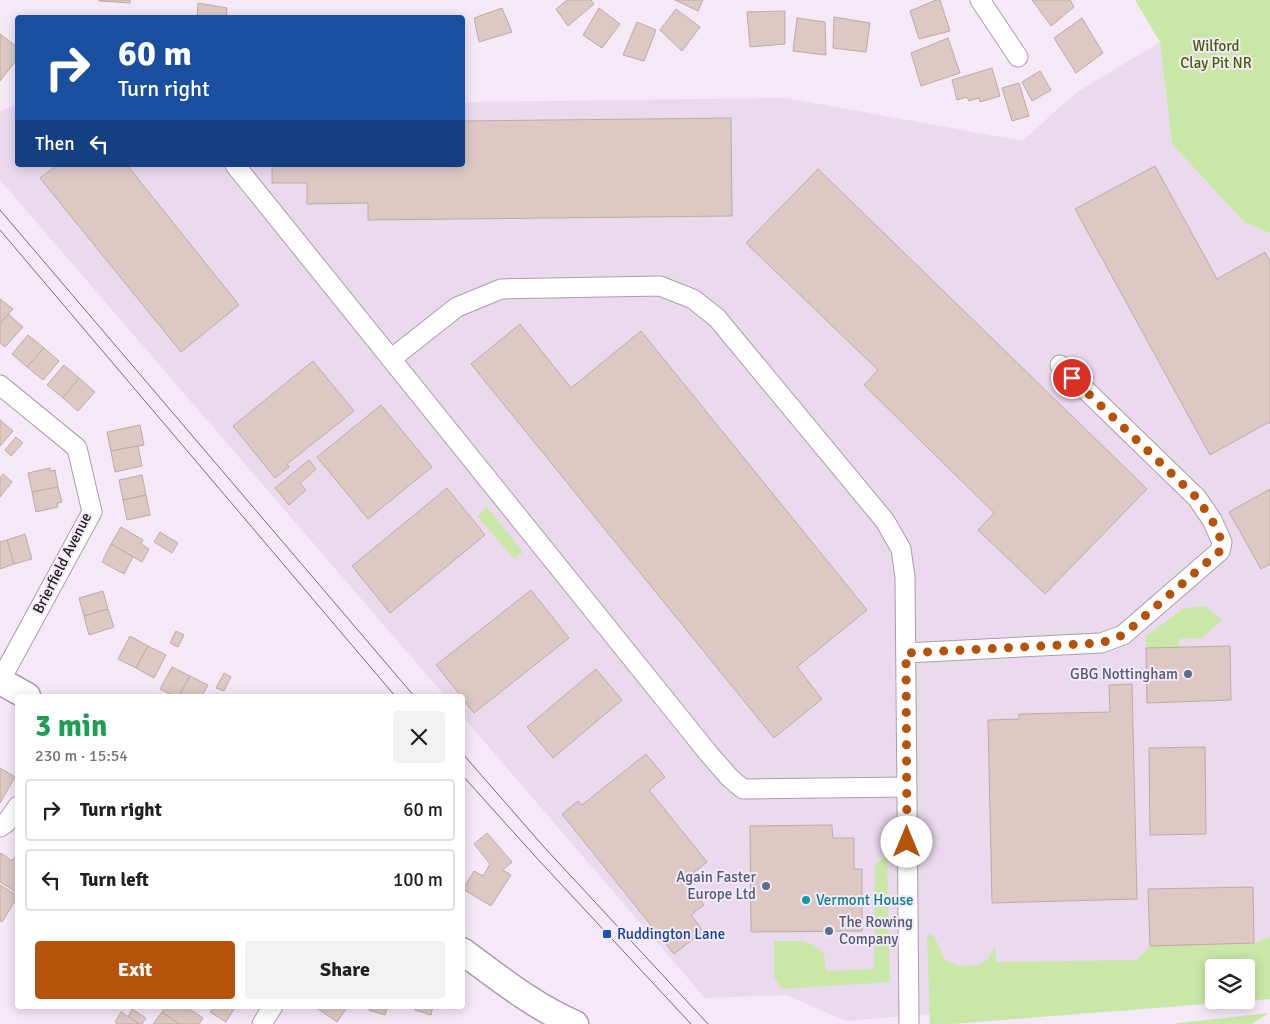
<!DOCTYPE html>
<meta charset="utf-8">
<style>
body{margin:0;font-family:Signika,sans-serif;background:#f2f2f2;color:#202124;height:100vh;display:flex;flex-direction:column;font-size:19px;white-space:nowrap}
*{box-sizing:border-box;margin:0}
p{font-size:16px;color:#757577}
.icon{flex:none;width:28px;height:28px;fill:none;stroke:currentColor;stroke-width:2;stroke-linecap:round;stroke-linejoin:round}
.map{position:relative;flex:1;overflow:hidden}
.side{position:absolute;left:15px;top:694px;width:450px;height:315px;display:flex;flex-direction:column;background:#fff;border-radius:5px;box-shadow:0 2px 12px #0003}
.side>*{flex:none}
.hud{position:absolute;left:15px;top:15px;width:450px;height:152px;border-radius:5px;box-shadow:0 2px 12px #0003;background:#1a4fa0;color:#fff;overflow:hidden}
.fabs{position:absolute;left:1205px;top:959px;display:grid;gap:10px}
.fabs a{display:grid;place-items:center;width:50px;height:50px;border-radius:5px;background:#fff;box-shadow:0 2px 12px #0003;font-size:25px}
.pin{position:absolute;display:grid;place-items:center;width:42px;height:42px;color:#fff;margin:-21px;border:2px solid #fff;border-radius:50%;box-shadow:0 1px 5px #0007}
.me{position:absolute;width:55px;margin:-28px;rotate:0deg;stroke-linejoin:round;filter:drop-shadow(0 0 4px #0008)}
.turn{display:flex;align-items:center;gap:18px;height:105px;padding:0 20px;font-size:22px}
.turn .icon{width:65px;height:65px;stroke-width:2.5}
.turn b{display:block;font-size:35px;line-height:42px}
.then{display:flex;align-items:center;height:48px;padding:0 20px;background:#0003;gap:10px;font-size:19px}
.round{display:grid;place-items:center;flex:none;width:52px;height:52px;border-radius:5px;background:#f2f2f2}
.head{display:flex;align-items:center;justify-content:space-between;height:85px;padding:0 20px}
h1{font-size:30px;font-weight:700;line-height:38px;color:#1e9e55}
.cta{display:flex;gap:10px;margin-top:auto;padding:10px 20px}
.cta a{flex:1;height:58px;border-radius:5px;background:#b45309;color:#fff;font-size:20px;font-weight:700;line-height:58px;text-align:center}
.cta a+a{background:#f2f2f2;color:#202124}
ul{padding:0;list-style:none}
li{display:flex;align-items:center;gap:15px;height:62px;margin:0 10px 8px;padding:0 10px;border:2px solid #e0e0e0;border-radius:5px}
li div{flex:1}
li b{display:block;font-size:19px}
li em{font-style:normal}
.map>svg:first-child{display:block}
.built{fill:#ebd9ee}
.green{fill:#c9e8a7;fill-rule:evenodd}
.building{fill:#ddc8c4;stroke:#beaaa6}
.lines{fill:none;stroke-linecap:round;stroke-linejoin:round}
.minor-casing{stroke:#aa9eac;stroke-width:21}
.secondary-casing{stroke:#aa9eac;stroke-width:29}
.minor{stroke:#fff;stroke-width:19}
.secondary{stroke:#fff;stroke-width:26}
.tram{stroke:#746d76;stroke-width:1}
.route{stroke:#b45309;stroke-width:9;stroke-dasharray:0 16.2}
.service-dot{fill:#5c6f8a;stroke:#f5e8f7;stroke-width:2}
.culture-dot{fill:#0f9aa8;stroke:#f5e8f7;stroke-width:2}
.transit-dot{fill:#1a4fb4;stroke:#f5e8f7;stroke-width:2}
.labels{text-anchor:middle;stroke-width:4;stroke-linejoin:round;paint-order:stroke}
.park-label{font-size:15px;fill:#406100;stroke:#f5e8f7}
.street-label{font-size:15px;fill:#1f1b20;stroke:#f5e8f7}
.service-label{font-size:15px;fill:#4e5e75;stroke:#f5e8f7;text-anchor:end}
.culture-label{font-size:15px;fill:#0d838f;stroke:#f5e8f7;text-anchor:start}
.transit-label{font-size:15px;fill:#164399;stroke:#f5e8f7;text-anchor:start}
</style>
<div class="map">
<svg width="1270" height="1024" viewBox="0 0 1270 1024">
<rect width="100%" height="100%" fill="#f5e8f7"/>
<polygon class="built" points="1160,42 1172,144 1244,222 1270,233 1270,980 1246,968 1214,968 956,1012 846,1021 786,995 705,998 463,717 462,696 445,696 0,180 0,111 17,105 18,165 462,165 463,102 786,98 1022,141 1076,93"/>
<g class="green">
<polygon points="1135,0 1270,0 1270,233 1244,222 1172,144 1160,42"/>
<polygon points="487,507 523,552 514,559 477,516"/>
<polygon points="1205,606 1222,620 1202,638 1179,639 1180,647 1146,648 1146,636 1184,608"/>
<polygon points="887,856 890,982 782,989 774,977 774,941 801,941 812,944 824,953 826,971 874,969 875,864"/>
<path d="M927,934L934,936L945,960L960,966L978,965L989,958L995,946L996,962L1137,960L1150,946L1254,943L1270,937V999L951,1024H930ZM1214,968H1246V1000H1214Z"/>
<polygon points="1269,1013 1252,1024 1171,1024"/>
</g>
<g class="building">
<polygon points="99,0 130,0 130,3 99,1"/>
<polygon points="567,0 591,0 594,4 568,26 556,9"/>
<polygon points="675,0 703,0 698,11"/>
<polygon points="936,0 940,0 950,31 919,39 910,11"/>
<polygon points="1032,0 1070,0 1074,7 1051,26"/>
<polygon points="198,3 227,8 226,18 197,18"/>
<polygon points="502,8 512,32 479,42 474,18"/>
<polygon points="599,8 620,24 602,48 583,35"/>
<polygon points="676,9 700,27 682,51 660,30"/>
<polygon points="785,11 785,44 750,47 747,12"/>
<polygon points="834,17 870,23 866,52 833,48"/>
<polygon points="797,18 825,22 826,55 793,51"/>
<polygon points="1082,18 1103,53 1076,73 1054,38"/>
<polygon points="637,22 656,30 644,61 623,55"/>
<polygon points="0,34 18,48 18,58 0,81"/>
<polygon points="948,38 960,73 921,86 911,53"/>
<polygon points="992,68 1000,96 980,102 979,98 969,101 967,97 957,100 952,80"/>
<polygon points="1040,71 1051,90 1032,101 1022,82"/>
<polygon points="1019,83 1029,116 1012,121 1002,88"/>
<polygon points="731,118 732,216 368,220 368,203 307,204 307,183 272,183 272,165 462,165 462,121"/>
<polygon points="57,165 127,165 239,305 181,352 40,178"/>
<polygon points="1155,166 1217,279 1265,252 1270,262 1270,424 1269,422 1210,455 1075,209"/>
<polygon points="818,169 1147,489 1045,594 978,530 994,513 864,385 878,370 746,243"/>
<polygon points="0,299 13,309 0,324"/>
<polygon points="8,314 23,327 5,347 0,343 0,324"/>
<polygon points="520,324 571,388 641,331 867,610 797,667 822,699 774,738 471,364"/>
<polygon points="28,335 44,348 27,367 12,354"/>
<polygon points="44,348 59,361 43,380 27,367"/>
<polygon points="313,361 354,411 287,464 289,467 275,478 233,426"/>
<polygon points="64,365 79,378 63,398 47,385"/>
<polygon points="79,378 95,392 78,411 63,398"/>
<polygon points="381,405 432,467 368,519 317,457"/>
<polygon points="0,420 13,431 0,446"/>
<polygon points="140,425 144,445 111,451 107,432"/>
<polygon points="16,437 23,443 11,456 5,450"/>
<polygon points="138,446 142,466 115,472 111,451"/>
<polygon points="309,460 316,469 300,483 306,490 289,505 275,488"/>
<polygon points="50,468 50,471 55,470 58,487 32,492 28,473"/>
<polygon points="3,474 12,482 0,497 0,478"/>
<polygon points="142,475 146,495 123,500 119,480"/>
<polygon points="58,487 62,502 57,503 58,507 36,512 32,492"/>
<polygon points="447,488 485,535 390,613 352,566"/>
<polygon points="1270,489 1270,564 1261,569 1229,512"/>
<polygon points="146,495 150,515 127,520 123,500"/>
<polygon points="121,527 143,540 141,544 149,549 142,562 111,544"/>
<polygon points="160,532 178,543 172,553 154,542"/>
<polygon points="25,534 32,559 14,564 7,540"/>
<polygon points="7,540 14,564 0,569 0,542"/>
<polygon points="111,544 133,557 124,574 102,562"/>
<polygon points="531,590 569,638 474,713 462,698 462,696 461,696 436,665"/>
<polygon points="103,591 108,609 84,616 79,598"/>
<polygon points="108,609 114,627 89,635 84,616"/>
<polygon points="176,631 184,635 178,647 170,643"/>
<polygon points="130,636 148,646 136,668 118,659"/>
<polygon points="148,646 166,655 154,678 136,668"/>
<polygon points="1230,646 1231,700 1147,703 1146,648"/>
<polygon points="172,667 190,676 179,696 174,696 160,689"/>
<polygon points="596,669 622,700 553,758 527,727"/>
<polygon points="224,673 231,677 224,691 216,688"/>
<polygon points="190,676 208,685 202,696 179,696"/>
<polygon points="1132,684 1137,899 992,903 988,720 1019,719 1019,714 1110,712 1109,685"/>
<polygon points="1205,747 1206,834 1150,835 1149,748"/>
<polygon points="646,754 665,777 649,790 707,862 684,880 704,905 691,915 703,931 674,954 562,814 578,801 582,805"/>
<polygon points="0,768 15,777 0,803"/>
<polygon points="832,825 833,838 854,838 854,869 862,869 862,931 751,932 750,826"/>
<polygon points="487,833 512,862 503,870 511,875 491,906 463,889 474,871 483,876 490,864 474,844"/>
<polygon points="18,852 18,893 0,882 0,854 1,853 12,861"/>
<polygon points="0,885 18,896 2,922 0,921"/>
<polygon points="1253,887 1254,943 1150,946 1148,889"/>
<polygon points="166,1006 185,1006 203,1018 199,1024 179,1024 162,1012"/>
<polygon points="214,1006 233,1006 235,1007 226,1022 210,1012"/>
<polygon points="314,1006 348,1006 337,1022"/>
<polygon points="370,1006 388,1006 385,1015 369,1010"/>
<polygon points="416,1006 433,1006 431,1015 415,1010"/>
<polygon points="132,1009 146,1018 142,1024 139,1024 128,1017"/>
<polygon points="121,1012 138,1023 137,1024 117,1024 115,1022"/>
<polygon points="162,1012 179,1024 153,1024"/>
</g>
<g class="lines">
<g class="minor-casing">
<g id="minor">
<polyline points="980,0 1018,57"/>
<polyline points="235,165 709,754 730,778 743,789 907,787"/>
<polyline points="391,359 457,307 501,289 660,286 693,299 717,318 885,521 901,549 905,577 909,1024"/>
<polyline points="0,385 77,448 92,512 0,681"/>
<polyline points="906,653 1101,643 1123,635 1220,551 1222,542 1212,520 1197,498 1060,365"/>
<polyline points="0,827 6,823 18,806"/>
<polyline points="262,1024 273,1006"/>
</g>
</g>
<g class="secondary-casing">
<g id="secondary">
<polyline points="0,681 27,696"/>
<path d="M462,951C499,978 533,1006 575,1024"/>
</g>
</g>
<use href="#minor" class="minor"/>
<use href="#secondary" class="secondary"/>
<g class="tram">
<polyline points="0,210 414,696"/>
<polyline points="0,230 395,696"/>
<polyline points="462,753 544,847 708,1024"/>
<polyline points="462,775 534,855 691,1024"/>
</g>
</g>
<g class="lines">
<polyline class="route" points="907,842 906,653 1101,643 1123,635 1220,551 1222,542 1212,520 1197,498 1072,378"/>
</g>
<g class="service-dot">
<circle cx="1188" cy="674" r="5"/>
<circle cx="766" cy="886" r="5"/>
<circle cx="829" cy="931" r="5"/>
</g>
<circle class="culture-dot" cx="806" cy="900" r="5"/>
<rect class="transit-dot" x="602" y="929" width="10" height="10" rx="2.5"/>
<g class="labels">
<g class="park-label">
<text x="1216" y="51">Wilford<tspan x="1216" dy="17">Clay Pit NR</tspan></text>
</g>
<g class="street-label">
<text transform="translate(62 563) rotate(-63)" y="5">Brierfield Avenue</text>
</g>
<g class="service-label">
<text x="1178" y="679">GBG Nottingham</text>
<text x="756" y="882">Again Faster<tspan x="756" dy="17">Europe Ltd</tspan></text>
<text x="839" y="927" text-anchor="start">The Rowing<tspan x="839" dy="17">Company</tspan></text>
</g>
<g class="culture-label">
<text x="816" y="905">Vermont House</text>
</g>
<g class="transit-label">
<text x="617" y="939">Ruddington Lane</text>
</g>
</g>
</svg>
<div class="fabs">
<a><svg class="icon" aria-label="layers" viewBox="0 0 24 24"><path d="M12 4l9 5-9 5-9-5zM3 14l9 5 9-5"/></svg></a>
</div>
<div class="pin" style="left:1072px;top:378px;background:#d93025"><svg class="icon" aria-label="arrive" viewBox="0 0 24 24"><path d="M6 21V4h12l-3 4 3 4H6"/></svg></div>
<svg class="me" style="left:907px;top:842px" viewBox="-20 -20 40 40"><circle r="19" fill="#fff"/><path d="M0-13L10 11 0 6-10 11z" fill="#b45309"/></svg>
<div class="hud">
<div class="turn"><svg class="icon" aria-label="right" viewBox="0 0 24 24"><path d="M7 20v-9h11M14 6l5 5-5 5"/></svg><div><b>60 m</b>Turn right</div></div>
<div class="then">Then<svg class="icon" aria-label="left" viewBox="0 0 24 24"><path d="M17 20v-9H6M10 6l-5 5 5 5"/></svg></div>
</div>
<section class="side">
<div class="head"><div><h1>3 min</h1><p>230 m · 15:54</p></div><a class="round"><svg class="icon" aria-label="close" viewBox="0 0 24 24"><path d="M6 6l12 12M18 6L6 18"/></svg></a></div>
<ul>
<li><svg class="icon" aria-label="right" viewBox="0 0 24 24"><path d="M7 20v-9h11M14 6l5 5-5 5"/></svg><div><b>Turn right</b></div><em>60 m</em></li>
<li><svg class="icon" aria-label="left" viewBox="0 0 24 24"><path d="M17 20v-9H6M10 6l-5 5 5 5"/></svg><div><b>Turn left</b></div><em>100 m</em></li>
</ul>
<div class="cta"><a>Exit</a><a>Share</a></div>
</section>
</div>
